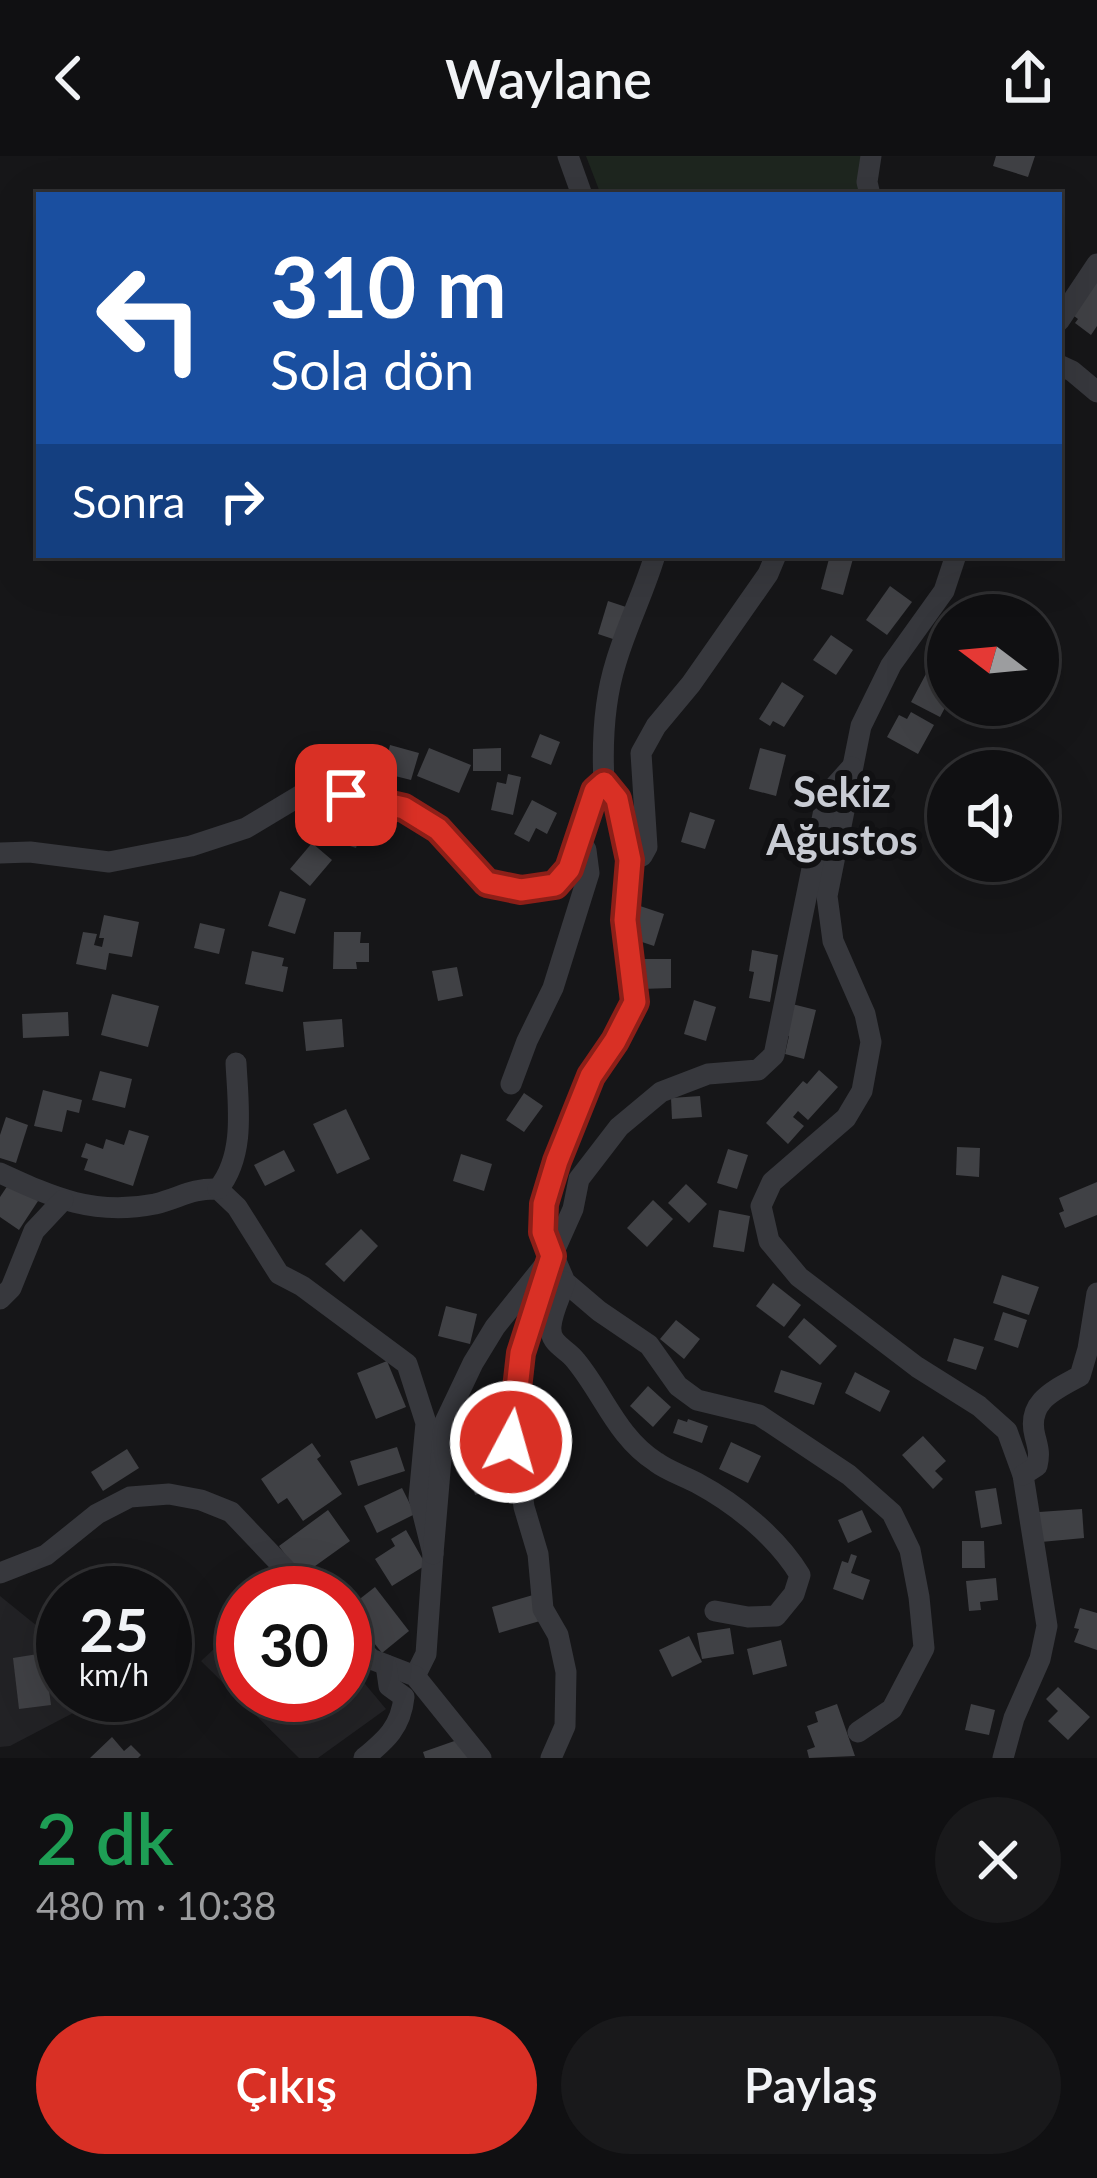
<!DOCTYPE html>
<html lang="tr">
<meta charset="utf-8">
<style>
body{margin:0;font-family:Lato,sans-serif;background:#19191b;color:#f1f3f6;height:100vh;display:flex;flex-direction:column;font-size:45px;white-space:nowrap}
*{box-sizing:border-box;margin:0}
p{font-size:39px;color:#9c9d9f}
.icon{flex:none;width:66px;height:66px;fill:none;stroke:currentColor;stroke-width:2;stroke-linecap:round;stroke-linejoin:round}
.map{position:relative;height:1602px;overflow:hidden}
.sheet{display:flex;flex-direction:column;background:#101012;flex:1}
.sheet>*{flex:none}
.banner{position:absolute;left:36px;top:36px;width:1026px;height:366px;border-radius:0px;box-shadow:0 12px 48px #0002,0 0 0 3px #303032;background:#1a4fa0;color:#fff;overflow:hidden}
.needle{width:78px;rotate:286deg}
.buttons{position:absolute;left:927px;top:438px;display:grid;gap:24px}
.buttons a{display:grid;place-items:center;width:132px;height:132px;border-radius:50%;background:#101012;box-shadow:0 12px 48px #0002,0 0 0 3px #303032;font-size:60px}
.speed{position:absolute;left:36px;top:1410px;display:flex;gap:24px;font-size:60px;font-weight:700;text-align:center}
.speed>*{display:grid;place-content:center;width:156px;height:156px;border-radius:50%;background:#101012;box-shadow:0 12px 48px #0002,0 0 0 3px #303032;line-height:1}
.speed small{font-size:30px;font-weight:400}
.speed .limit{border:18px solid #d22;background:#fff;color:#111}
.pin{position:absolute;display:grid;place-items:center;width:102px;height:102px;color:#fff;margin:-51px;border-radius:24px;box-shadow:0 6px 18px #0006}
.me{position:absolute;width:132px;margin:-66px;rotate:6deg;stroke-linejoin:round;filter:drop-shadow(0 0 9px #0008)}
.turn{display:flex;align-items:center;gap:42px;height:252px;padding:0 36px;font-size:54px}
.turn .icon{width:156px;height:156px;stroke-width:2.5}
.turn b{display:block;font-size:84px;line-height:102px}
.then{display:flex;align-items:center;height:114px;padding:0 36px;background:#0003;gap:24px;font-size:45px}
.round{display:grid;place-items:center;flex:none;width:126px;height:126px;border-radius:63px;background:#19191b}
.head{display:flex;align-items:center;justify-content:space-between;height:204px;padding:0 36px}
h1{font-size:72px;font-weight:600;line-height:90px;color:#1e9e55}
.button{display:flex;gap:24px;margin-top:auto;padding:24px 36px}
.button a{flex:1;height:138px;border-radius:72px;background:#d93025;color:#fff;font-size:48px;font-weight:600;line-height:138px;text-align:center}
.button a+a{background:#19191b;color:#f1f3f6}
header{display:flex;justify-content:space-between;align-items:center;height:156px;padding:0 36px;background:#101012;font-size:54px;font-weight:600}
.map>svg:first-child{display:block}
.built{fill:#222225}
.green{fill:#1e261f}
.building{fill:#404145}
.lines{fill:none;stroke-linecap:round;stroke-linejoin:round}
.minor{stroke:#37383d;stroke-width:21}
.route-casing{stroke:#8d1f18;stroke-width:30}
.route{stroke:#d93025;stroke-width:21}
.labels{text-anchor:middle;stroke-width:12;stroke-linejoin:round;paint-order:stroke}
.district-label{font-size:42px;font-weight:bold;fill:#c9ccd4;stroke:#111113}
</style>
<header><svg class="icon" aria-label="back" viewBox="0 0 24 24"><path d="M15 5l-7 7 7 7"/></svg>Waylane<svg class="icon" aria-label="share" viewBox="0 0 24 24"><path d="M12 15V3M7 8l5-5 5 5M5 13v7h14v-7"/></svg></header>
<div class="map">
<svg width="1097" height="1602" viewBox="0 0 1097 1602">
<rect width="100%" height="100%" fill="#161618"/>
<g class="built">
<polygon points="0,1440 63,1491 63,1539 77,1539 75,1556 10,1590 0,1591"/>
<polygon points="243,1466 243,1539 345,1539 345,1504 386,1553 318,1602 299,1602 201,1505"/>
</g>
<polygon class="green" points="586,0 862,0 857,39 601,39"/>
<g class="building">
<polygon points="996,0 1035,0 1028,21 993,10"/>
<polygon points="1097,119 1097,170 1091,179 1075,167 1078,163 1070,157"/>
<polygon points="830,399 854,399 843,439 821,433"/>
<polygon points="890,430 912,446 887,479 866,464"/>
<polygon points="608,445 626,451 616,484 598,478"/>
<polygon points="831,479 853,494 836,519 813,504"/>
<polygon points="927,516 948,527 948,546 940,561 911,546"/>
<polygon points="782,526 804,540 784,571 773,565 770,570 759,563"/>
<polygon points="911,556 934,569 918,598 887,581 899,559 907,563"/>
<polygon points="540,578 560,586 551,609 531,601"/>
<polygon points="390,589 419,597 411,624 383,617"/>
<polygon points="429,592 471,609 459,637 417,620"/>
<polygon points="501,592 501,615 473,615 473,593"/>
<polygon points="760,592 786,599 776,640 749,633"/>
<polygon points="508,618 521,621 513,659 491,654 497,626 506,628"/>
<polygon points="532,644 557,657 547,678 536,672 529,686 514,678"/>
<polygon points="346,648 368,655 356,692 335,685"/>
<polygon points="690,656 715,664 705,693 681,686"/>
<polygon points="312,687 332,704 310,730 290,713"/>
<polygon points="280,735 306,743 295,778 268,770"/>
<polygon points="640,750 664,758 654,790 630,782"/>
<polygon points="104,759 139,766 132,801 109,797 106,814 76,808 83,776 97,778 94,789 102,791 104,782 99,782"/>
<polygon points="200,767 225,773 219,798 194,792"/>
<polygon points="334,776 361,776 360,787 369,787 369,806 356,806 357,813 333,813"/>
<polygon points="752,794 778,799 770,846 749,842 754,816 749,815"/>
<polygon points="252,795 284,802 282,810 288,811 283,836 245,828"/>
<polygon points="637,803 671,803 671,832 641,833"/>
<polygon points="457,811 463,840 438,845 432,815"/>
<polygon points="112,838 159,850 148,891 101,879"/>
<polygon points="694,844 716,851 706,885 684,878"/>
<polygon points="792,848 816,854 804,903 785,898 789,880 784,879"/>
<polygon points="68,856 69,880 23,882 22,858"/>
<polygon points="342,863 344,891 306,895 303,866"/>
<polygon points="819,914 838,931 808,964 798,955 793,961 804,970 788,988 766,967 803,925 807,928"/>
<polygon points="100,915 132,923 125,952 92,944"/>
<polygon points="43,934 82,944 79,957 67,954 62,976 34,970"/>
<polygon points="524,937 543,950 524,976 506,964"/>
<polygon points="700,940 702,961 672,963 671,942"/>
<polygon points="346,953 370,1003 337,1018 313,968"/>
<polygon points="6,961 28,969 16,1007 0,1002 0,979"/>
<polygon points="129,974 149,980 133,1030 84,1014 88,1003 81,1001 86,987 103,993 106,983 124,989"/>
<polygon points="957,991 980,992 979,1021 956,1019"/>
<polygon points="728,993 748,999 737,1033 717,1027"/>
<polygon points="284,994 295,1015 265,1030 254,1009"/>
<polygon points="461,998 492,1008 484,1035 453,1025"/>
<polygon points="10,1026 38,1045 19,1074 0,1061 0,1041"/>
<polygon points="1097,1026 1097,1059 1065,1072 1059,1057 1064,1055 1059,1042"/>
<polygon points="686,1028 707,1048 689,1067 668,1047"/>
<polygon points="653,1044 673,1063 647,1091 627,1072"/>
<polygon points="719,1054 750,1060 744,1096 713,1091"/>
<polygon points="361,1073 378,1090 344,1126 325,1108"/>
<polygon points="1002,1119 1039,1131 1029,1159 993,1147"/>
<polygon points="773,1127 801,1149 784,1171 756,1150"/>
<polygon points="446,1150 477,1158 470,1188 438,1180"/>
<polygon points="1003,1156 1027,1164 1018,1192 994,1184"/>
<polygon points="804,1162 837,1190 820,1209 788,1181"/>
<polygon points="676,1164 700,1183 684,1203 660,1183"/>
<polygon points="954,1182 984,1191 976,1214 947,1205"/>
<polygon points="387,1205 406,1251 376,1263 357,1217"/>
<polygon points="781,1214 822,1227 814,1249 774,1236"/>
<polygon points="855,1216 890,1235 880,1256 845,1237"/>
<polygon points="648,1230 671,1251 653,1271 630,1250"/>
<polygon points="678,1263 687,1266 688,1263 708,1270 702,1287 673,1277"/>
<polygon points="503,1269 505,1289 499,1290 500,1298 472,1301 468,1273"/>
<polygon points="923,1280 946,1305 935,1315 943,1323 933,1333 902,1299"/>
<polygon points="731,1286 761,1300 748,1327 719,1313"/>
<polygon points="312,1287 321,1300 317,1303 342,1338 303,1365 287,1342 278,1348 261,1323"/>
<polygon points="397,1291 405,1315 358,1330 350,1305"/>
<polygon points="127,1293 139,1312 103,1335 91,1316"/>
<polygon points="508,1309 513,1329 475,1339 470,1319"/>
<polygon points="402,1332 415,1358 377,1377 364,1350"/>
<polygon points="996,1332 1002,1368 981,1372 975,1335"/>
<polygon points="1082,1353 1084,1382 1041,1386 1039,1356"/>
<polygon points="328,1354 350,1385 304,1418 297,1409 294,1411 279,1390"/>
<polygon points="862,1354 872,1376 848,1387 838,1364"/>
<polygon points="406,1374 426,1409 392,1430 375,1403 395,1390 391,1383"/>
<polygon points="962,1385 984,1385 985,1412 962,1412"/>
<polygon points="851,1398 857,1400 851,1417 870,1424 863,1444 833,1433 842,1405 848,1407"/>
<polygon points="996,1422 998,1444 980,1446 981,1454 969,1455 966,1425"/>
<polygon points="375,1431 409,1475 382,1497 347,1453"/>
<polygon points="533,1439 540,1465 499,1477 492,1451"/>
<polygon points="1080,1452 1097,1457 1097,1494 1074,1486 1079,1473 1074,1472"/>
<polygon points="730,1472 734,1498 702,1503 697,1477"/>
<polygon points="689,1480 702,1506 672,1521 659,1494"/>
<polygon points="243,1482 243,1524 222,1504"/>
<polygon points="781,1484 787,1510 753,1519 747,1493"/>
<polygon points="44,1497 51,1549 19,1553 13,1502"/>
<polygon points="1058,1531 1090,1561 1068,1584 1048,1565 1058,1555 1046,1543"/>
<polygon points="837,1548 855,1600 809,1602 807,1594 815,1591 807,1570 818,1566 815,1556"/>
<polygon points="971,1548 995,1554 989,1579 965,1574"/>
<polygon points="112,1581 124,1595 131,1589 141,1599 138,1602 90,1602"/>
<polygon points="463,1582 470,1602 425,1602 423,1596"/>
</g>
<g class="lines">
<g class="minor">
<polyline points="568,0 582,39"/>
<polyline points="870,39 867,26 871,0"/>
<polyline points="1059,165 1097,108"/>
<polyline points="1059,209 1072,215 1097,236"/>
<polyline points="956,399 944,435 891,509 861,570 827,740 833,785 865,858 871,886 862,935 846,962 772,1026 761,1050 769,1085 799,1121 917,1211 979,1250 1007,1275 1023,1319 1047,1470 1040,1503 1014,1562 1003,1602"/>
<path d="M604,627C602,588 604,544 616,506C627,469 644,436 655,399"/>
<polyline points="0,697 30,696 109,706 191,690 246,672 306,636 346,639 404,652 438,673 487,727 521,734 555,729 569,713 595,635 604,627 617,643 630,704 625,764 635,846 615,885 591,920 557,1005 544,1049 543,1075 565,1126 599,1155 649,1189 678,1230 697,1244 759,1259 849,1319 892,1357 910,1394 919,1441 924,1492 892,1553 858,1576"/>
<polyline points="630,704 642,700 647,691 641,597 656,570 691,528 768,418 776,399"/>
<polyline points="511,928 527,885 553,832 589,717 586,694 579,683"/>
<path d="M0,1017C54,1042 94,1060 155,1048C180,1042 191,1032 218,1033L237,1051L279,1118L302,1130L407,1208L426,1267L419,1342L433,1398L426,1498L415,1520"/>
<path d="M218,1033C246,999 238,948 236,907"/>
<polyline points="546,1117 521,1197 511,1286 519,1313 524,1351 538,1398 543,1453 558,1479 566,1516 565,1570 551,1602"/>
<path d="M565,1126C561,1139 552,1156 551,1170C549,1189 567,1192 576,1205C604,1239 617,1281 656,1306C668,1315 684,1320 697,1327C736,1348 777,1381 800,1419L794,1438L776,1460L748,1461L715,1455"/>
<polyline points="0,1143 11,1132 34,1075 63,1044"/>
<path d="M1023,1319L1037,1310C1040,1297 1038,1292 1035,1280C1026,1245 1055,1234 1080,1220L1088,1193L1097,1137"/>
<polyline points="433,1398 444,1268 473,1207 495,1171 552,1100 573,1053 579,1023 619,971 661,936 708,918 758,914 774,899 827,639 852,611"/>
<polyline points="0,1417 46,1399 97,1358 130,1341 169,1338 201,1344 231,1356 308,1437"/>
<polyline points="345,1477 371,1503 415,1520 481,1602"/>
<path d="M364,1602C386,1584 401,1571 404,1541L389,1530L386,1509"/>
</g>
</g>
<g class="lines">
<g class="route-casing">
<polyline id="route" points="346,639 404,652 438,673 487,727 521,734 555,729 569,713 595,635 604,627 617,643 630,704 625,764 635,846 615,885 591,920 557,1005 544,1048 543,1076 552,1100 521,1197 511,1286"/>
</g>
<use href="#route" class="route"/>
</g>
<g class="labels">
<g class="district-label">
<text x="842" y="651">Sekiz<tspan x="842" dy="48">Ağustos</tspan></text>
</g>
</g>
</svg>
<div class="buttons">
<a><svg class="needle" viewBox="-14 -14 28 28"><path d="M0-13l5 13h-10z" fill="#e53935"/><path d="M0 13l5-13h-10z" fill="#9c9d9f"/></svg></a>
<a><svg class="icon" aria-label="sound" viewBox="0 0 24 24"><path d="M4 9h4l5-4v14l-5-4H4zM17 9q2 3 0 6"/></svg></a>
</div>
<div class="speed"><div>25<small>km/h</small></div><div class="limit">30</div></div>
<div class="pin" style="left:346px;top:639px;background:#d93025"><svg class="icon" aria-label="arrive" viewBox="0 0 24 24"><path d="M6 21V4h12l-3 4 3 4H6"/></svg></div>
<svg class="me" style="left:511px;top:1286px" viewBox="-20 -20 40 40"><circle r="17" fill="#d93025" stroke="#fff" stroke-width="3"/><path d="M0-11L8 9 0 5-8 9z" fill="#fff"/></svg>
<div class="banner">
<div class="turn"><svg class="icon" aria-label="left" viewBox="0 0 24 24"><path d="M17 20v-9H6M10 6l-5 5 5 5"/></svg><div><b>310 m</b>Sola dön</div></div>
<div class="then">Sonra<svg class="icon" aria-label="right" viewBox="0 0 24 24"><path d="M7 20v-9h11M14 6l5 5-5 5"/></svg></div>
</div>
</div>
<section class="sheet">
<div class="head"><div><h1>2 dk</h1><p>480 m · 10:38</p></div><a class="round"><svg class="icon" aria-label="close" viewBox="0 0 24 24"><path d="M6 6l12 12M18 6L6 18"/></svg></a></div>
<div class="button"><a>Çıkış</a><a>Paylaş</a></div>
</section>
